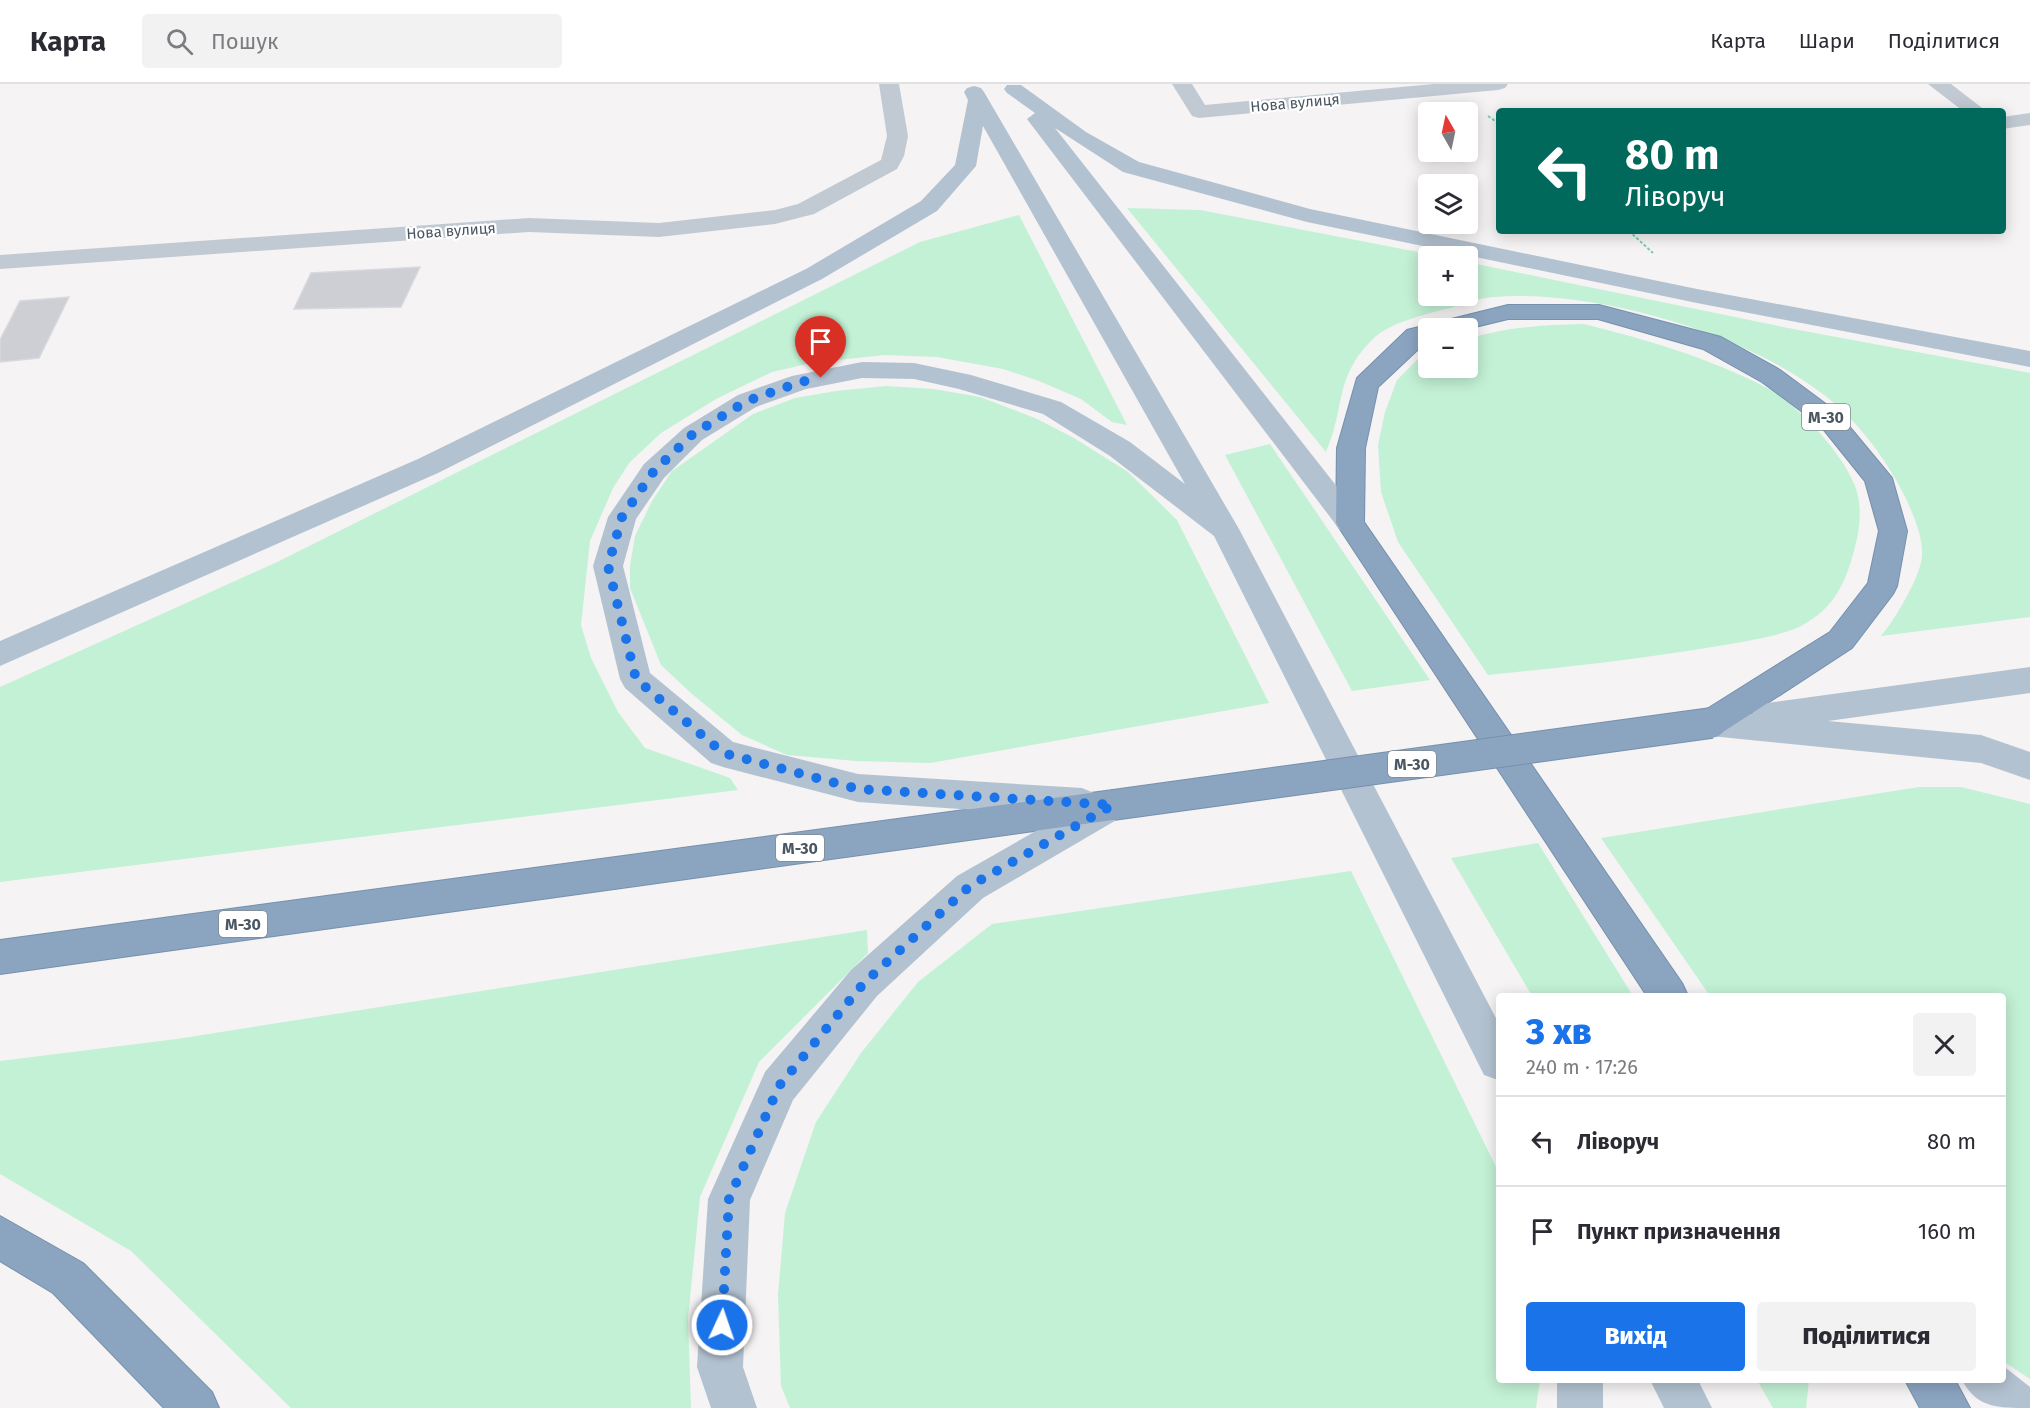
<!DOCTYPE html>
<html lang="uk">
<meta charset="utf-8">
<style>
body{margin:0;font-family:"Fira Sans",sans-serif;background:#f2f2f3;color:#2b2b33;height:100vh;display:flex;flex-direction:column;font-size:22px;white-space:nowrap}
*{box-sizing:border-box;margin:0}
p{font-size:20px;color:#7c7c81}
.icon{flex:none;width:33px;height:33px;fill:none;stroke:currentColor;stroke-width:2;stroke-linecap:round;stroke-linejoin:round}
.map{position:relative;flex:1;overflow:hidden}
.details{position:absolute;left:1496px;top:909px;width:510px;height:390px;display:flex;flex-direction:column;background:#fff;border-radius:6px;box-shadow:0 3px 15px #0003}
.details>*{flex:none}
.banner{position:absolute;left:1496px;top:24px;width:510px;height:126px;border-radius:6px;box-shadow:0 3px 15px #0003;background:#00695c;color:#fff;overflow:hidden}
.needle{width:39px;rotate:351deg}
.tools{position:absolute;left:1418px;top:18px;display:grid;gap:12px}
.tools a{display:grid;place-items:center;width:60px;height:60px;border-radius:6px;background:#fff;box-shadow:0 3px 15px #0003;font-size:30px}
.pin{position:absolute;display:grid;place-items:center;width:51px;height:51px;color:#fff;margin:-62px -26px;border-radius:50% 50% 50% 0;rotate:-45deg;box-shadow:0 0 6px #0007}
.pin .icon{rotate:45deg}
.me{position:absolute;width:66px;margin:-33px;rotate:3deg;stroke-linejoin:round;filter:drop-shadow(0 0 4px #0008)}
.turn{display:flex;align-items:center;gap:21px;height:126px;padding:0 30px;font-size:27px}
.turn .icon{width:78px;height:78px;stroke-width:2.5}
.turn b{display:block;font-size:42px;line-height:51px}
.round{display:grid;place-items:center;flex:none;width:63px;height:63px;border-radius:6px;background:#f2f2f3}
.overview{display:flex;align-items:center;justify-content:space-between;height:102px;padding:0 30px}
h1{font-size:36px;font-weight:800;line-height:45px;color:#1a73e8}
.cta{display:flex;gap:12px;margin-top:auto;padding:12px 30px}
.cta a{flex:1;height:69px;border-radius:6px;background:#1a73e8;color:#fff;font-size:24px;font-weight:800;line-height:69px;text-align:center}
.cta a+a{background:#f2f2f3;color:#2b2b33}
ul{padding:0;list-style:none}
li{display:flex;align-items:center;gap:18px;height:90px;padding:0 30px;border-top:2px solid #e1e1e2}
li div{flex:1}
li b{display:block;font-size:22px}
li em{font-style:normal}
header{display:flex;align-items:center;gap:36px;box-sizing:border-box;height:84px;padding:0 30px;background:#fff;border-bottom:2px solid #e1e1e2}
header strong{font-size:28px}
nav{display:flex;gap:33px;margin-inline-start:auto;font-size:21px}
.search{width:420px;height:54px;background:#f2f2f3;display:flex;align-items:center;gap:15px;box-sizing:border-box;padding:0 21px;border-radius:6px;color:#7c7c81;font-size:22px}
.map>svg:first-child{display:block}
.green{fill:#c3f1d5}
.building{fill:#cdcfd5;stroke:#d7d9de;stroke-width:1.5}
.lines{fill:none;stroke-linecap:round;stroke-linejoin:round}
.highway-casing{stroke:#7690ad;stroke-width:2}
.path{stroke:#7ad0a6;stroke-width:2;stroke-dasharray:3 2;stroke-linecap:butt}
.minor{fill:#c1cad2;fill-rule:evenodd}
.major{fill:#b3c2d1;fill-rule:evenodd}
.highway{fill:#8ba5c1;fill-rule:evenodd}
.highway-bridge-casing{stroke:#7690ad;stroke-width:32;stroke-linecap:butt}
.highway-bridge{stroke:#8ba5c1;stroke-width:30}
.route{stroke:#1a73e8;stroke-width:10;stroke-dasharray:0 18}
.labels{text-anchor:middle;stroke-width:4.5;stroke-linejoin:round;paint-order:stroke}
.far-street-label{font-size:15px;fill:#4a5661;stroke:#fff}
.shield{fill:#fff;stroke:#808990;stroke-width:1.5}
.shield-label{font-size:16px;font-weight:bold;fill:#4a5661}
</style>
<header>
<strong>Карта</strong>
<div class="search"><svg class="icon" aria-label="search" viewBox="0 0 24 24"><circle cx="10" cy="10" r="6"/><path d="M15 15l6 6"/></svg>Пошук</div>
<nav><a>Карта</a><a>Шари</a><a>Поділитися</a></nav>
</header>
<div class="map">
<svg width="2030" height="1324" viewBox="0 0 2030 1324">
<rect width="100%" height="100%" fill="#f5f3f3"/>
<g class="green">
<path d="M1127,124L1200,126L1439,172H1428V212H1467V178L1788,244L2030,289V533L1881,552C1894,537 1921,492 1922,472C1924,450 1907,415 1896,396C1876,361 1849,328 1816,305C1737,247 1592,205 1494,213C1478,214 1461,221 1446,225C1426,230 1390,239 1375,253C1333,293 1346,323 1326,368Z"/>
<polygon points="1019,131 1127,341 1112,338 1081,315 1039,297 1003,285 937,273 884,271 811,279 772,288 716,315 661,349 630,378 613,404 590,457 581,541 591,574 618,628 645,664 730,694 738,706 0,798 0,603 275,479 920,158"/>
<path d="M1583,240C1645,255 1710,274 1767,304C1798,321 1845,371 1856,405C1862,422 1860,445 1855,463C1846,498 1835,524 1801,542C1782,552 1740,558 1718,562C1642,575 1565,583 1488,591L1398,458L1381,408L1378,361L1385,328L1397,296L1421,272L1428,270V284H1467V255C1506,243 1542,241 1583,240Z"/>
<polygon points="886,302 934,305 980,313 1035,334 1074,354 1128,388 1177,436 1269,619 930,679 856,677 787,671 742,651 692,610 661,581 630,504 630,482 635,452 652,417 672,387 753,330 795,314 836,307"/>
<polygon points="1270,360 1430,596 1352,607 1225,371"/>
<polygon points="1919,703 1961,703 2030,720 2030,1295 2003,1277 2002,912 1710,912 1601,754"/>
<polygon points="1538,759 1633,912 1532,912 1451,774"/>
<polygon points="1351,787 1498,1087 1498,1296 1540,1296 1536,1324 790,1324 781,1302 778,1211 785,1129 816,1038 861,969 918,898 992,840"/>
<polygon points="867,846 868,869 759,978 700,1113 688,1235 691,1324 291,1324 131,1167 0,1090 0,977 177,955"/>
<polygon points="1757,1296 1809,1296 1806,1324 1773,1324"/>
</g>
<g class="building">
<polygon points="420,183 401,223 294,225 311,189"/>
<polygon points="69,213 39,274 0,278 0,256 20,217"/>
</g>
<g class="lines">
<g class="highway-casing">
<g id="highway">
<polygon points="1508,221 1599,221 1721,253 1780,286 1838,329 1892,394 1907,447 1897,502 1893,510 1852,564 1723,648 1711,652 1699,648 1695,639 1699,630 1830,548 1868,499 1879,447 1865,397 1820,341 1762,298 1703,265 1598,235 1508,235 1467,245 1428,244 1428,256 1378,303 1365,364 1364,438 1682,899 1688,912 1647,912 1336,439 1337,364 1357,294 1407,246"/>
<polygon points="1113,706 1125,711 1130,721 1125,731 1113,736 0,890 0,856"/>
<polygon points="0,1132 83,1179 212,1308 219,1324 164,1324 53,1209 0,1177"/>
<polygon points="1905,1296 1955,1296 1970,1324 1920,1324"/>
</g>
</g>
<g class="path">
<polyline points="1488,32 1498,39"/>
<polyline points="1629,147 1653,169"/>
</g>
<g class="minor">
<polygon points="879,0 899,0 908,52 904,72 897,85 814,130 775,140 659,153 529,148 0,185 0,171 529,134 659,139 775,126 798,120 881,76 887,52"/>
<polygon points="1172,0 1192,0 1205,21 1434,0 1508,0 1505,4 1498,6 1199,34 1192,32"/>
<polygon points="1928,0 1951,0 1986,27 1963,27"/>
<polygon points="2030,29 2030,41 2002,45 2002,33"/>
</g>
<g class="major">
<polygon points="1007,1 1021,1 1086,48 1139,78 1310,125 1697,205 2030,267 2030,283 1697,219 1307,138 1123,88 1055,44 1360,432 1364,439 1360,446 1350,449 1340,446 1030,39 1027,35 1035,29 1007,9 1004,5"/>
<polygon points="974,2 981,4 984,8 1239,445 1498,938 1498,996 1484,991 1214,452 1110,372 1043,330 959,305 914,295 862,294 806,305 756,323 702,356 664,394 636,435 623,482 650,589 733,658 858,690 1082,704 1094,709 1096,713 1113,706 1125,711 1130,721 1125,731 983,814 877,912 793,1016 750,1116 743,1283 757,1324 711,1324 697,1283 708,1115 765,988 851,886 957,792 1062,732 858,718 723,683 711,679 625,604 620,595 593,482 608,433 644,380 684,344 738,311 792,292 862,278 914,279 971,291 1061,318 1130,358 1185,400 983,42 976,82 937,127 822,195 438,389 0,582 0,557 418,375 806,185 921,117 955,81 968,16 964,8 967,4"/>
<polygon points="2030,583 2030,609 1828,637 1981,651 2030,668 2030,696 1981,679 1711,652 1699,648 1695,639 1699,630 1711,626 1752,630 1756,623 1767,619"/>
<path d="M2002,1281L2030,1303V1324C1997,1324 1977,1324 1962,1296H2002Z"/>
<rect x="1557" y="1296" width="46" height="28"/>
<polygon points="1650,1296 1698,1296 1712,1324 1664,1324"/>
</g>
<use href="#highway" class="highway"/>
<g class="highway-bridge-casing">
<polyline id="highway-bridge" points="1113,721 1711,639"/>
</g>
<use href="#highway-bridge" class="highway-bridge"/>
</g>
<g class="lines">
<polyline class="route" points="722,1241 729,1115 779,1002 864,899 970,802 1113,721 858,705 723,669 636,595 608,482 622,433 654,387 693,350 747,317 801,298 821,294"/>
</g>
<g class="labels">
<g class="far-street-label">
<text transform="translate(1295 19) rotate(-5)" y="5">Нова вулиця</text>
<text transform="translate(451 147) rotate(-4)" y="5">Нова вулиця</text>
</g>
<g class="shield">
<rect x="1802" y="320" width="48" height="26" rx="4.5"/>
<rect x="1388" y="667" width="48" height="26" rx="4.5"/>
<rect x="776" y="751" width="48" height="26" rx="4.5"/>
<rect x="219" y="827" width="48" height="26" rx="4.5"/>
</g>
<g class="shield-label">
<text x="1826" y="339">М-30</text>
<text x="1412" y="686">М-30</text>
<text x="800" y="770">М-30</text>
<text x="243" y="846">М-30</text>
</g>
</g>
</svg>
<div class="tools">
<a><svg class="needle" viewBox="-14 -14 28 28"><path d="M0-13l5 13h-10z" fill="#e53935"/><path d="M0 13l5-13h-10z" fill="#7c7c81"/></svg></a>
<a><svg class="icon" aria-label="layers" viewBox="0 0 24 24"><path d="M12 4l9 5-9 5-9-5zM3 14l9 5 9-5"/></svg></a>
<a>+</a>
<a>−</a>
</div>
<div class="pin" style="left:821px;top:294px;background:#d93025"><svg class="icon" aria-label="arrive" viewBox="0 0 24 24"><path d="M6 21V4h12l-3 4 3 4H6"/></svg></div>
<svg class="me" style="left:722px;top:1241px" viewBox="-20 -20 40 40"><circle r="17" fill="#1a73e8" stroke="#fff" stroke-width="3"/><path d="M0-11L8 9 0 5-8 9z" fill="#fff"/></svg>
<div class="banner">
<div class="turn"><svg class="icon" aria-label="left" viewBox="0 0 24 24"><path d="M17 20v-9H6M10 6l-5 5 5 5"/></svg><div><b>80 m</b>Ліворуч</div></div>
</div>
<section class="details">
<div class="overview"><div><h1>3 хв</h1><p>240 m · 17:26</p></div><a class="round"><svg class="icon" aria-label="close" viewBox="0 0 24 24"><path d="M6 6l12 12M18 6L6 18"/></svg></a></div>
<ul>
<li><svg class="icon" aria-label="left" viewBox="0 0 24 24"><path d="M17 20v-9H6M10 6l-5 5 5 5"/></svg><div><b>Ліворуч</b></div><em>80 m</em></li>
<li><svg class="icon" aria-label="arrive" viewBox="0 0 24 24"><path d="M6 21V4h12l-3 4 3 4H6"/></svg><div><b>Пункт призначення</b></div><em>160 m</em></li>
</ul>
<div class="cta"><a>Вихід</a><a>Поділитися</a></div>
</section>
</div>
